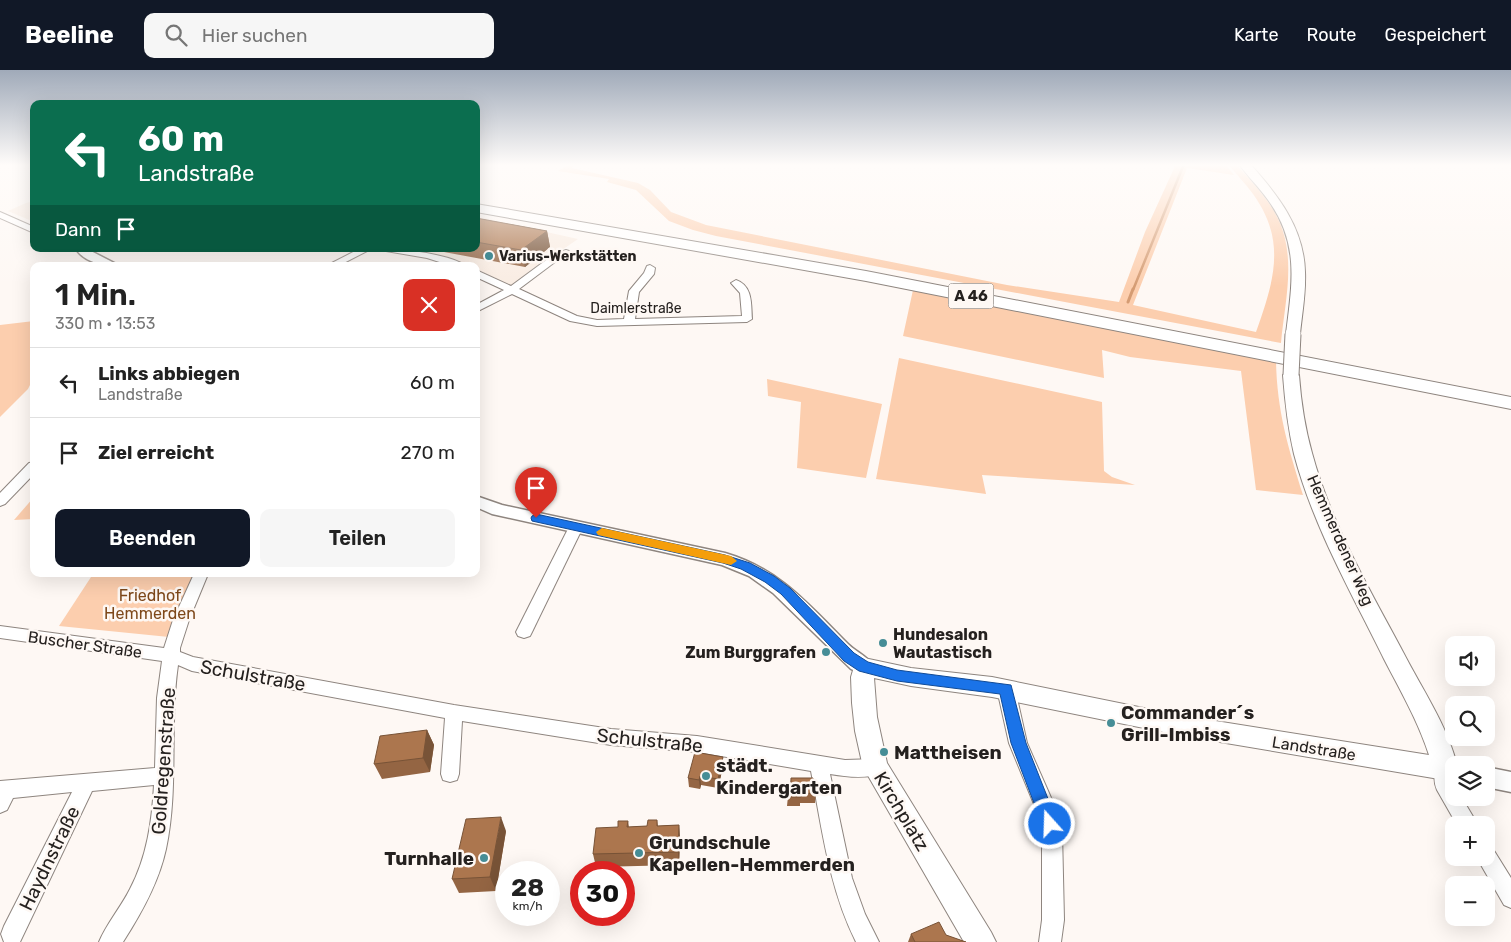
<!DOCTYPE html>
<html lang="de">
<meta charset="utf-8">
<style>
body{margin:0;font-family:Rubik,sans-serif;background:#f6f6f6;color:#222;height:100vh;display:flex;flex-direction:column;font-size:19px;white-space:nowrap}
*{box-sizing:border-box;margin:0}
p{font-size:16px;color:#767676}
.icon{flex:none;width:28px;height:28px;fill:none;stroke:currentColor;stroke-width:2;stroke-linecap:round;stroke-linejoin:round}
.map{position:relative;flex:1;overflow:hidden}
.panel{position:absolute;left:30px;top:192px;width:450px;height:315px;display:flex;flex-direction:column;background:#fff;border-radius:10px;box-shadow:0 5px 20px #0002}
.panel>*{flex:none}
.top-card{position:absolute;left:30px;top:30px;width:450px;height:152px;border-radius:10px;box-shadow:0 5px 20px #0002;background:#0b6e4f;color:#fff;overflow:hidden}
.fabs{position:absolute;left:1445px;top:566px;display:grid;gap:10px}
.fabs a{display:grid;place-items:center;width:50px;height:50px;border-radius:10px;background:#fff;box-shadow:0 5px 20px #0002;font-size:25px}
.speed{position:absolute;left:495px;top:791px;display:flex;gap:10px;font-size:25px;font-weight:700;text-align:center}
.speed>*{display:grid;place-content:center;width:65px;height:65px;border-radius:50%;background:#fff;box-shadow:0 5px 20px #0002;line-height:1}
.speed small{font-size:12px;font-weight:400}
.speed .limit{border:8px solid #d22;background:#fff;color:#111}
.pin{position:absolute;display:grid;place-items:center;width:42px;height:42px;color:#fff;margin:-51px -21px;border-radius:50% 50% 50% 0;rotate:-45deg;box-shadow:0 0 5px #0007}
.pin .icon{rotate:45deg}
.me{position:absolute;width:55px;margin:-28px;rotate:340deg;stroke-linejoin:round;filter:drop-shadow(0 0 4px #0008)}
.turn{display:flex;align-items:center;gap:18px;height:105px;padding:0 25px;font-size:22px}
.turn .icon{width:65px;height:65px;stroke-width:2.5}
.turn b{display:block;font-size:35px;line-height:42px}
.then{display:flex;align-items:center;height:48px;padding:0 25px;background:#0003;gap:10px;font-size:19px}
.round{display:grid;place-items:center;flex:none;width:52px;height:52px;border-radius:10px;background:#f6f6f6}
.summary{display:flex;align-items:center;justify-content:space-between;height:85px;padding:0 25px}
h1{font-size:30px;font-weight:600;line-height:38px}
.button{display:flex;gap:10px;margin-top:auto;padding:10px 25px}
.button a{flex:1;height:58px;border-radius:10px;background:#111827;color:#fff;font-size:20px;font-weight:600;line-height:58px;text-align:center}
.button a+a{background:#f6f6f6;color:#222}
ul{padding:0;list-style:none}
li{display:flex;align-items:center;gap:15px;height:70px;padding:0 25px;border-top:1px solid #e0e0e0}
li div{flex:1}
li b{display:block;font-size:19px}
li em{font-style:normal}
header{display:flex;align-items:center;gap:30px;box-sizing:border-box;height:70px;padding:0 25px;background:#111827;color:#fff}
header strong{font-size:24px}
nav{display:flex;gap:28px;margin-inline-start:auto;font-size:18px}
.search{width:350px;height:45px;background:#f6f6f6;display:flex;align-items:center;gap:12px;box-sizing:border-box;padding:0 18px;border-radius:10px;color:#767676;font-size:19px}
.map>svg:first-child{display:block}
.built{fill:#f9ece2}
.green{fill:#fcceae}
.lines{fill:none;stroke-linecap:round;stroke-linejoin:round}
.stream-far1{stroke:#d59c73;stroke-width:2.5}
.stream{stroke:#d59c73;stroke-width:3}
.minor-casing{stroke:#8e857f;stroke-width:2}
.tertiary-casing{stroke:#8e857f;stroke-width:3}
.secondary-casing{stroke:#8e857f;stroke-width:2}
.motorway-casing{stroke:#8e857f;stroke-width:2}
.minor{fill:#fff;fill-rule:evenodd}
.tertiary{fill:#fff;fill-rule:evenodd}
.secondary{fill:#fff;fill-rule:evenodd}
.motorway{fill:#fff;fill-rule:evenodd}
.secondary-bridge-casing{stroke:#8e857f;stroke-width:17;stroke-linecap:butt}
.secondary-bridge{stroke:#fff;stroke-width:15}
.wall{fill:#946543}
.shaded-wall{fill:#785337}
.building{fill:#ac764e;stroke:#785337}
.route{fill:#1a73e8;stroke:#114b97}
.slow{fill:#f59e0b}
.poi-dot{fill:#468d96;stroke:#fef8f4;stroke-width:2}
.labels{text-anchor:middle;stroke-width:5;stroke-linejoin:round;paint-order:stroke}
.far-poi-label{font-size:14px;font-weight:bold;fill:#25211f;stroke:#fef8f4;text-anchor:start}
.far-street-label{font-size:14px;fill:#25211f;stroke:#fef8f4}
.shield{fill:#fef8f4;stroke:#66625f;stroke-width:1}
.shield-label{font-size:15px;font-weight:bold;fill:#25211f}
.street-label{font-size:16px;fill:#25211f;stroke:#fef8f4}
.park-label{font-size:16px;fill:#7e481a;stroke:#fef8f4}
.poi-label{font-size:16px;font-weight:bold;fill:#25211f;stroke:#fef8f4;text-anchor:start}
.near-street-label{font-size:19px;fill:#25211f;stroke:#fef8f4}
.near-poi-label{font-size:19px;font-weight:bold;fill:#25211f;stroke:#fef8f4;text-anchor:start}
</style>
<header>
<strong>Beeline</strong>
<div class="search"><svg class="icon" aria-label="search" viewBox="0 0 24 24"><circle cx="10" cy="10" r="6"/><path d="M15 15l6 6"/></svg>Hier suchen</div>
<nav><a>Karte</a><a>Route</a><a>Gespeichert</a></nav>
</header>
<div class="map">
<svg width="1511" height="872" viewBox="0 0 1511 872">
<rect width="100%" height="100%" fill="#fef8f4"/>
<g class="built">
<polygon points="34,131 34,152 8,141 26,133"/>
<polygon points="476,147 488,149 578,169 553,186 513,217 476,199 476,196 469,196 447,188 402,179 476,179"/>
</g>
<g class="green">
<path d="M569,94H574L572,98L638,113L650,120L671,142L706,155L1007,215L1119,232L1145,162L1176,94H1225L1234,105L1187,98L1133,235L1256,262C1274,211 1287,171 1253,124C1245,113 1236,104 1228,94H1236C1250,110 1265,125 1275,143C1298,184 1285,229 1281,273L716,166L693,160L669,151L636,120L607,112L609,109L558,101Z"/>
<path d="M913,220L1276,291C1277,341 1288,377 1303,425L1256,420L1241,301L1130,287L1102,280L1104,308L903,266Z"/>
<polygon points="34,251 34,307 28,319 0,347 0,255"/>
<polygon points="899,288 1102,332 1104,401 1112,407 1135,415 982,405 986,424 876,409"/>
<polygon points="767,309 882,334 866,408 797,398 801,332 768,326"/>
<polygon points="34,427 34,449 14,450"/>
<polygon points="93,504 196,504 169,567 59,556"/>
</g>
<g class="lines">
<polyline class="stream-far1" points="1133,220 1184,94"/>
<polyline class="stream" points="1128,232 1133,219"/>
<g class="minor-casing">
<g id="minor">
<polygon points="0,142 34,157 34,163 0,148"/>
<polygon points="359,179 371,179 338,196 326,196"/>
<path d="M384,179C402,178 452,185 466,196H452L427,188L386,181Z"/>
<path d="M566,180L569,181V185L559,189L519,219L577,246L597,250L624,249L629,221L644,203L647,196L650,195L655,198L654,204L639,222L635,249L742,246L740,223L731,213L736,210C753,216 751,234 752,249L747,252L597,256L570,251L512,224L476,242V235L504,220L476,207V200L511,216L553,185Z"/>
<polygon points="34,392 34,404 5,434 0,436 0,423 29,393"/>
<polygon points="576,452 581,454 583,457 532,562 530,566 524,568 518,566 516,562 569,457 571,454"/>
<path d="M194,504H208L189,550L180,578V582L193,587L454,635L611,659L697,666L845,690L876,689L883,691L885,697L883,703C867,709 847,707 830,704L852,808L865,844L879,872H856C829,818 822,759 811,701L697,682L611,675L462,651L459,704L457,710L450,712L443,710L441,704L445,648L192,601L178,595C169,656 179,718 166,779C159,812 141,844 123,872H99C107,853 121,837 130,819C147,787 152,751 154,715L92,721L20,872H4L1,864L4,856L72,722L13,728L7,740L0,743V711L155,698L157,628L162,591L0,568V556L164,578L173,550Z"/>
<polygon points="1006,612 1012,614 1015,619 1027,673 1056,739 1062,762 1064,850 1061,872 1039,872 1042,850 1042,762 1036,739 1009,673 997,619 1000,614"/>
<path d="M1445,691L1452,693L1454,698V728H1462L1478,755H1457L1437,720C1433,711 1434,702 1438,693Z"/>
<polygon points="1486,776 1493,779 1511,808 1511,838 1504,835 1477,788 1486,788"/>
</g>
</g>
<g class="tertiary-casing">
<g id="tertiary">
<path d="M76,179H87L120,196C105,197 84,192 76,179Z"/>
<path d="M476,426L502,435L725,483C780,499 809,535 848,574C856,582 869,587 874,597L871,603L864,605L851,599L773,523L749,506L722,495L492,444L476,437Z"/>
<polygon points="1486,697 1511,702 1511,722 1486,717"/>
</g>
</g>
<g class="secondary-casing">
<g id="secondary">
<path d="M1239,94H1250C1278,125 1304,158 1305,202C1306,223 1302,244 1300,264L1298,267H1288L1286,264C1292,214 1300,174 1268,130C1259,117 1248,107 1239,94Z"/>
<path d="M1291,300L1296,302L1299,305C1301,332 1305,358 1312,383C1331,454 1369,518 1403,582C1422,619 1447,655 1457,695H1454V707L1445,710L1178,665L992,627L911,616L874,608L877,647L887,693L991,862L996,872H964L863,697L855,661L852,633L851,607L856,590L864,588L911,598L992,607L1178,645L1429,685C1418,651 1400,620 1384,589C1351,522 1313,456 1294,384C1288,358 1285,332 1283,305L1286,302Z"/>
</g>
</g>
<g class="motorway-casing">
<polygon id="motorway" points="476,134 866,201 1511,327 1511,339 866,211 476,142"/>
</g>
<use href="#minor" class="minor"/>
<use href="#tertiary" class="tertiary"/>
<use href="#secondary" class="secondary"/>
<use href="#motorway" class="motorway"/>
<g class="secondary-bridge-casing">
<polyline id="secondary-bridge" points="1291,305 1293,264"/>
</g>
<use href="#secondary-bridge" class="secondary-bridge"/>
</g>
<g class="wall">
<polygon points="476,148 547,161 550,177 525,197 444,182 444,179 476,179"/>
<polygon points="427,660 434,675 430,702 382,709 374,694"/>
<polygon points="723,697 718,718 701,715 700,719 689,717 688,708"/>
<polygon points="791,708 816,723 815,733 800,733 800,736 787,736 789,716 790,716"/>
<polygon points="657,750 658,756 679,755 680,769 679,795 596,797 593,784 618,757 628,751 629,757 647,756"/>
<polygon points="506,761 496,821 459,823 452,809"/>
<polygon points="911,864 946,865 966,872 908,872"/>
</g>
<g class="shaded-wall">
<polygon points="547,161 550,177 525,197 521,180"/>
<polygon points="427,660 434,675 430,702 423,688"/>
<polygon points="723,687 723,697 718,718 718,709"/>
<polygon points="700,706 701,715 700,719 699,710"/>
<polygon points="501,747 506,761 496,821 490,807"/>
<polygon points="679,755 680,769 679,795 678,782"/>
</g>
<g class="building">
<polygon points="476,148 547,161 521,180 476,172"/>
<polygon points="427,660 423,688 374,694 380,666"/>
<polygon points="695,682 723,687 718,709 700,706 699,710 688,708"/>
<polygon points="791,708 813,708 816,723 801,724 801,727 788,727 789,716 791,717"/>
<polygon points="501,747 490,807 452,809 466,749"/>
<polygon points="648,750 657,750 657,756 679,755 678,782 593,784 596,758 618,757 618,751 628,751 627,757 647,756"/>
<polygon points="939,852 946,865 966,872 915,872 911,864"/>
</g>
<linearGradient id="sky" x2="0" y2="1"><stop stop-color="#a0aab9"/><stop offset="0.44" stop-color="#fffcfa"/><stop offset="1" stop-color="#fffcfa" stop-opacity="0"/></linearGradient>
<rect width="1511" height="216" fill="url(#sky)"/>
<polygon class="route" points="536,444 725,485 750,493 774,506 790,518 854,583 868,592 897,600 1011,615 1026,673 1058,754 1056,760 1050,762 1045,760 1042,754 1011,673 1000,624 897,611 859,601 844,591 781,524 765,512 741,499 723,493 532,451 531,448 532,446"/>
<polygon class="slow" points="602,458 731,486 737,491 731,495 598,465 596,462"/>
<g class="poi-dot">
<circle cx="489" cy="186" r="5"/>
<circle cx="883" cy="573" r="5"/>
<circle cx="826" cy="582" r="5"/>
<circle cx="1111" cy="653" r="5"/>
<circle cx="884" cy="682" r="5"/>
<circle cx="706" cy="706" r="5"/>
<circle cx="639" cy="783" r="5"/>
<circle cx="484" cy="788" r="5"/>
</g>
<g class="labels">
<g class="far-poi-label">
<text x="499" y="191">Varius-Werkstätten</text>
</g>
<g class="far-street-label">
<text x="636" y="243">Daimlerstraße</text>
</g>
<rect class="shield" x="948.5" y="213.5" width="45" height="25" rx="4"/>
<g class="shield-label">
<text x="971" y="231">A 46</text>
</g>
<g class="street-label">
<text transform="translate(1341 470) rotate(66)" y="6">Hemmerdener Weg</text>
<text transform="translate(85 574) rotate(8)" y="6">Buscher Straße</text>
<text transform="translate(1314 678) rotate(9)" y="6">Landstraße</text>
</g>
<g class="park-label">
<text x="150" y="531">Friedhof<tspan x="150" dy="18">Hemmerden</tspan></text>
</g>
<g class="poi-label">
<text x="893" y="570">Hundesalon<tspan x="893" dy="18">Wautastisch</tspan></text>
<text x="816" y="588" text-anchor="end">Zum Burggrafen</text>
</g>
<g class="near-street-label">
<text transform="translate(253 605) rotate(10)" y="7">Schulstraße</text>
<text transform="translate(650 670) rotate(6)" y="7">Schulstraße</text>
<text transform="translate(163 691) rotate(-86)" y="7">Goldregenstraße</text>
<text transform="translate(902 741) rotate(59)" y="7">Kirchplatz</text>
<text transform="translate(49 788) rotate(-64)" y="7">Haydnstraße</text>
</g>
<g class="near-poi-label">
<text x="1121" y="649">Commander´s<tspan x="1121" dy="22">Grill-Imbiss</tspan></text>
<text x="894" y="689">Mattheisen</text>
<text x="716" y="702">städt.<tspan x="716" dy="22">Kindergarten</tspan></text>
<text x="649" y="779">Grundschule<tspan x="649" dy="22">Kapellen-Hemmerden</tspan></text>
<text x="474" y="795" text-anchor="end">Turnhalle</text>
</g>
</g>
</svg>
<div class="fabs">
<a><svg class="icon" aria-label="sound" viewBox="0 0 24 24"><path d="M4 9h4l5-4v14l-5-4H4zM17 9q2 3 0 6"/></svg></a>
<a><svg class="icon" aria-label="search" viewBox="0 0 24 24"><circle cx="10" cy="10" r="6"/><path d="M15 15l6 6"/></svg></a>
<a><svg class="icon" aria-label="layers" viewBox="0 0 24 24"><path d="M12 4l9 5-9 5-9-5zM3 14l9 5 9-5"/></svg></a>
<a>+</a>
<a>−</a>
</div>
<div class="speed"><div>28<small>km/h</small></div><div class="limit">30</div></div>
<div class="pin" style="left:536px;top:448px;background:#d93025"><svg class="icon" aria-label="arrive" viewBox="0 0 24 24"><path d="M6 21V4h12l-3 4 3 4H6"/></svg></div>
<svg class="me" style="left:1050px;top:754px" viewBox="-20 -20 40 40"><circle r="17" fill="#1a73e8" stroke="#fff" stroke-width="3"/><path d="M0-11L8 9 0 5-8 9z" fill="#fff"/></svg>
<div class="top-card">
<div class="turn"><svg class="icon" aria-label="left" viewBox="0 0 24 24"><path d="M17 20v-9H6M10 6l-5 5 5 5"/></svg><div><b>60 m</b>Landstraße</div></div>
<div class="then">Dann<svg class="icon" aria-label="arrive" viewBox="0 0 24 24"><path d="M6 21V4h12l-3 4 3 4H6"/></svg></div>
</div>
<section class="panel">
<div class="summary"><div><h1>1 Min.</h1><p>330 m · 13:53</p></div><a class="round" style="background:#d93025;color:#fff"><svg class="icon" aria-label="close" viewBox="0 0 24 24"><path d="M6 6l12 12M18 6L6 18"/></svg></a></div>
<ul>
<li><svg class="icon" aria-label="left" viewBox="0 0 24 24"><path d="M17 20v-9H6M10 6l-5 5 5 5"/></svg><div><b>Links abbiegen</b><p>Landstraße</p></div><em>60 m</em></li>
<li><svg class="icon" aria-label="arrive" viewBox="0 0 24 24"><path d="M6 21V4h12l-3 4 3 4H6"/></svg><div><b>Ziel erreicht</b></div><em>270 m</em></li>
</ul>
<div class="button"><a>Beenden</a><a>Teilen</a></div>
</section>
</div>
